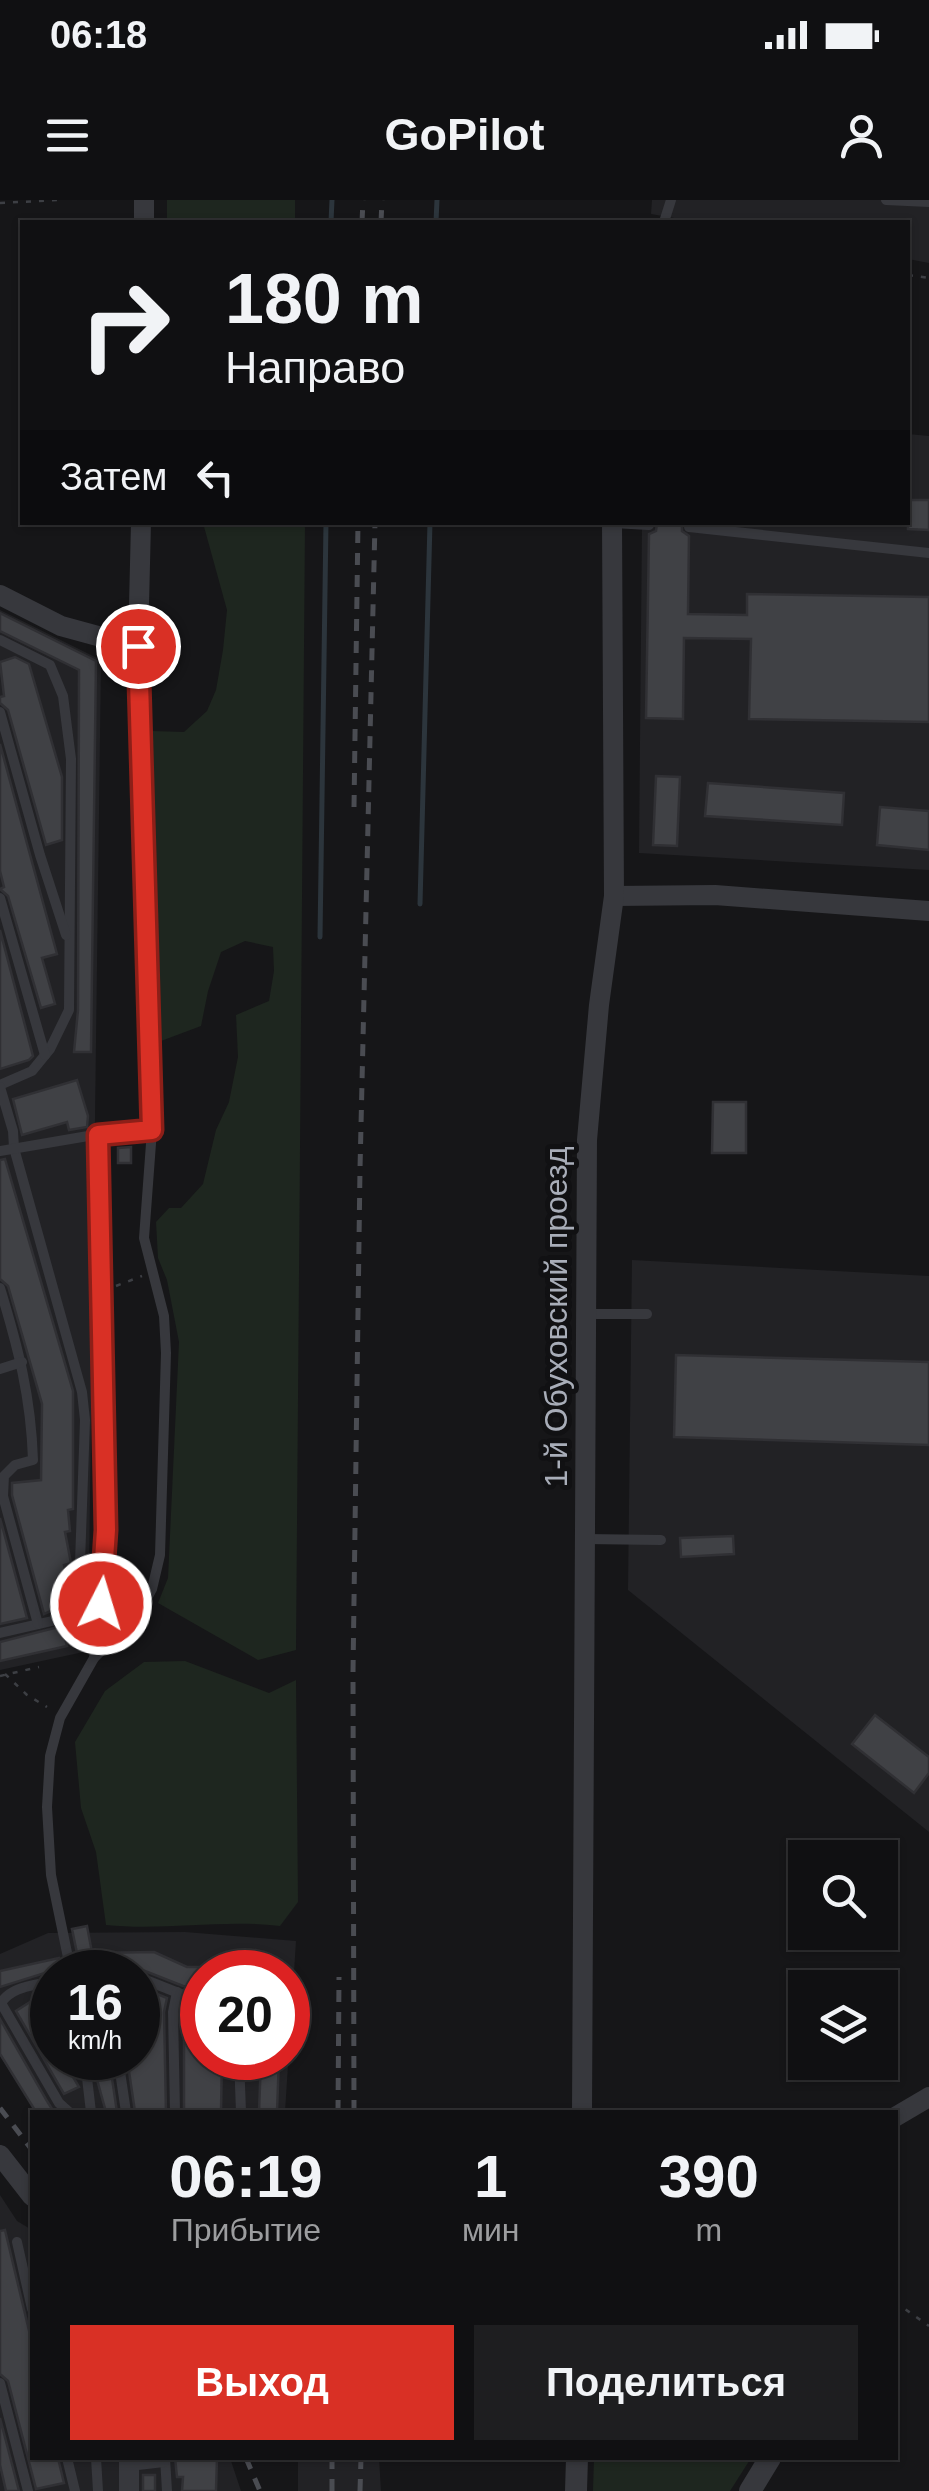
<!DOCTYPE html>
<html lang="ru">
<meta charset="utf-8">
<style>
body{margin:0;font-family:Arial,sans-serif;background:#1e1e20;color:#f1f3f6;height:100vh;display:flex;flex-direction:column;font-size:38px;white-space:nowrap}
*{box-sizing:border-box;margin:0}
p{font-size:32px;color:#9c9d9f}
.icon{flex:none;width:55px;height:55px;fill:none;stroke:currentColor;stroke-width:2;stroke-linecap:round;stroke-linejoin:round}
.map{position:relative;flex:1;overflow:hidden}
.drawer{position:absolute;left:30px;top:1910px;width:868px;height:350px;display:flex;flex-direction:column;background:#101012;border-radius:0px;box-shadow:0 2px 8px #0004,0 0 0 2px #303032}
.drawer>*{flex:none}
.top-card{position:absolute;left:20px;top:20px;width:890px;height:305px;border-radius:0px;box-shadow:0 2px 8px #0004,0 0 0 2px #303032;background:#101012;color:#f1f3f6;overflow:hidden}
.tools{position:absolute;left:788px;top:1640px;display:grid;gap:20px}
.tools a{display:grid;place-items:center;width:110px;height:110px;border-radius:0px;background:#101012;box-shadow:0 2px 8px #0004,0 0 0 2px #303032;font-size:50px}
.speed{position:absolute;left:30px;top:1750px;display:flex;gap:20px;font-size:50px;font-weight:700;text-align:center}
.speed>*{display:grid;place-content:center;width:130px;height:130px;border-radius:50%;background:#101012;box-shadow:0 2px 8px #0004,0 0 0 2px #303032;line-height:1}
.speed small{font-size:25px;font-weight:400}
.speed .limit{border:15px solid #d22;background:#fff;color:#111}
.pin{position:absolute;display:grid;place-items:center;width:85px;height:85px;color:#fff;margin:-42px;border:5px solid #fff;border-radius:50%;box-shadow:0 2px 10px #0007}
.me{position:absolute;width:110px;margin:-55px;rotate:5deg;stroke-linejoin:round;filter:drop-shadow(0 0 8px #0008)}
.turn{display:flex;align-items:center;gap:35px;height:210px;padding:0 40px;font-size:45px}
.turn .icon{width:130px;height:130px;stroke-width:2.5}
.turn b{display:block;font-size:70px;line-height:85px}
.then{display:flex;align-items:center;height:95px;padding:0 40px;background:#0003;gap:20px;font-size:38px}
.eta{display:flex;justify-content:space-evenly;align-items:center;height:170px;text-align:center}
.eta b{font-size:60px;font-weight:800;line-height:70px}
.cta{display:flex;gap:20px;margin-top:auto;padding:20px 40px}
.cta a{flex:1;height:115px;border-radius:0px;background:#d93025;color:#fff;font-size:40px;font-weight:800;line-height:115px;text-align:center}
.cta a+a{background:#1e1e20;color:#f1f3f6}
.status{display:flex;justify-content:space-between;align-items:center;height:70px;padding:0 50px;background:#101012;direction:ltr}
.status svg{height:28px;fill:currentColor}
header{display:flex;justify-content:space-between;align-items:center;height:130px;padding:0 40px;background:#101012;font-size:45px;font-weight:800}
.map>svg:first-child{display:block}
.built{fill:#222225;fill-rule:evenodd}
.green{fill:#1e261f}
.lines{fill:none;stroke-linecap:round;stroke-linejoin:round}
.stream{stroke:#2c353c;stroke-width:5}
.building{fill:#404145;stroke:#303034;stroke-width:2.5}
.path{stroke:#3d3f44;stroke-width:2.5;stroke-dasharray:5 8;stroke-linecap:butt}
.service{stroke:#37383d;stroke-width:10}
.minor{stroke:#37383d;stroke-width:20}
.tertiary{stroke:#37383d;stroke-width:22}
.rail{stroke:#4a4c52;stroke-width:5;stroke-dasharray:12 10;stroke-linecap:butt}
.route-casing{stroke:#8d1f18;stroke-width:25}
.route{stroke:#d93025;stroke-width:18}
.labels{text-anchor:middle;stroke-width:10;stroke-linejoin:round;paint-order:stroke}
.street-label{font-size:32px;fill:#a8adb8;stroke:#111113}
</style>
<div class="status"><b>06:18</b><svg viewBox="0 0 49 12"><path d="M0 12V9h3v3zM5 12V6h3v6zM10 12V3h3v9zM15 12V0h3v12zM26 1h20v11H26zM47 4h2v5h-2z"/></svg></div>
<header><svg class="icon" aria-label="menu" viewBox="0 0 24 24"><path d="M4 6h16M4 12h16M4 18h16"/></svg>GoPilot<svg class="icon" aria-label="person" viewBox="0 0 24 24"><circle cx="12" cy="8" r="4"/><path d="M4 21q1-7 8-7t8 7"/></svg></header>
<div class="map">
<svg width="929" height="2291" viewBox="0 0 929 2291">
<rect width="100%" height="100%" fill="#161618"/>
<g class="built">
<polygon points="652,0 929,0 929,63 908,59 908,22 697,22 651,14"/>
<polygon points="908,234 929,236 929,670 639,653 642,323 908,322"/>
<polygon points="0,410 101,460 88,1451 0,1470"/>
<polygon points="632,1060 929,1076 929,1632 628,1390"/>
<path d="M185,1732L296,1741L285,1912H36L0,1856V1754L48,1733ZM52,1772H138V1858H52ZM202,1772H288V1858H202Z"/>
<polygon points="0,1995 17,2021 32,2030 32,2258 121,2258 121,2291 0,2291"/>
<polygon points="133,2258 230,2258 241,2291 133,2291"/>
<polygon points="298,2258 379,2258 381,2291 298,2291"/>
</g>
<g class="green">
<rect x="167" y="0" width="128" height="22"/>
<polygon points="203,323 305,323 296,1450 258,1460 158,1403 168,1378 179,1142 167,1080 158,1058 156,1022 169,1008 181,1008 203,984 216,930 229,902 238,857 236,815 269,801 274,771 273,747 245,741 221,752 208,791 201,826 161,841 152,531 184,532 207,511 216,490 223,450 227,410"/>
<path d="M185,1461L269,1493L296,1480L298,1702L280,1726C222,1719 164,1731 106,1725L96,1652L81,1608L75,1542L105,1491L144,1462Z"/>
<polygon points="594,2258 751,2258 730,2291 593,2291"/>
</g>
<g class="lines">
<g class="stream">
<polyline points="331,22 332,0"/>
<polyline points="436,22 437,0"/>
<polyline points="420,704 430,322"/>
<polyline points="320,737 326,322"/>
</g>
</g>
<g class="building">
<polygon points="908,300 929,300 929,330 908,329"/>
<polygon points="657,322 682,322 682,331 689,336 688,414 747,415 747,394 929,397 929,522 749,519 751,439 684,438 683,519 646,518 649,334 656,331"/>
<polygon points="0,413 96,461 91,852 74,852 78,810 79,470 0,431"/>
<polygon points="15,457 29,464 62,577 62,640 46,645 8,510 0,503 0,497 4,496 0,462"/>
<polygon points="0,544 57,754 42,758 55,804 41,808 8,696 0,689 4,687 0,671"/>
<polygon points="656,576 680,577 677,646 653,645"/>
<polygon points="708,583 844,593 842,625 705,616"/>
<polygon points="880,607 929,611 929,650 877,645"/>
<polygon points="0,730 33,856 29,860 0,869"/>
<polygon points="77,880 88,916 87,927 69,930 67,922 22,935 13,899"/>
<polygon points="713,902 746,902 746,953 712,953"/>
<polygon points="131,947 131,963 118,963 118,948"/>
<polygon points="5,959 73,1191 73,1309 68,1310 70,1331 65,1332 71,1363 64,1365 70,1389 68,1396 56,1400 58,1408 44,1414 12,1295 12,1283 41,1280 42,1204 8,1086 0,1079 0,960"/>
<polygon points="676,1155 929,1162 929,1245 674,1237"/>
<polygon points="0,1318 27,1418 0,1424"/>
<polygon points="733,1336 734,1354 681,1357 680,1338"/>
<polygon points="62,1426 67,1446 0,1461 0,1442"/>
<polygon points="875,1515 929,1557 929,1573 914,1593 852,1544"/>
<polygon points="87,1726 93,1758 79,1763 72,1729"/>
<polygon points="154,1752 187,1767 202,1767 202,1789 183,1786 140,1769 101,1769 94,1753"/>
<polygon points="59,1758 61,1768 0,1787 0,1771"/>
<polygon points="138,1786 167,1798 164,1812 166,1912 135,1912 127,1858 138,1858"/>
<polygon points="30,1802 52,1841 52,1858 62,1858 79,1887 64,1894 16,1811"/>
<polygon points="184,1803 202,1807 202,1858 222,1858 221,1912 184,1912"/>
<polygon points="0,1819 47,1901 54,1912 36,1912 0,1854"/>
<polygon points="91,1858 109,1858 117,1912 106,1912"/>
<polygon points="261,1858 279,1858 277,1912 259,1912"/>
<polygon points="5,2030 32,2143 32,2258 58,2258 64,2283 36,2289 8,2181 0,2174 0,2031"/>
<polygon points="0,2218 19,2291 6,2291 0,2265"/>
<polygon points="175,2258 217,2258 216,2291 182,2291 183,2277 177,2277"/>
<rect x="143" y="2275" width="12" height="16"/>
</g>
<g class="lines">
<g class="path">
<polyline points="0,3 58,0"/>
<polyline points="908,75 929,78"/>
<polyline points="116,1086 142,1076"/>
<polyline points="5,1474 27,1495 47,1507"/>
<polyline points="0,1476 39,1467"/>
<polyline points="895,2102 929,2126"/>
</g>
<g class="service">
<polyline points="886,0 929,2"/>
<polyline points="664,22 671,0"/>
<polyline points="613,323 649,325"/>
<polyline points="689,327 929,353"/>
<polyline points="0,440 50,465 63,496 71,559 69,810 50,849 32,871 0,885"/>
<polyline points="0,512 40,655 66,735"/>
<polyline points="0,698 45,855"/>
<polyline points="0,887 13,931 14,948 82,1192 85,1220 79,1391 72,1410 52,1421 0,1433"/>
<polyline points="0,951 88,936 152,930"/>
<path d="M0,1088C18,1147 31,1197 33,1260L15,1265L4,1276L3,1296L38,1424"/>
<polyline points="586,1114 647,1114"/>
<polyline points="0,1169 22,1162"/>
<polyline points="585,1339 661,1340"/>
<polyline points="94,1458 105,1377 106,1330 98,935"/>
<polyline points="71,1772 51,1675 47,1607 50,1556 60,1518 94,1458 138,1415 152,1389 160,1355 166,1153 164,1116 144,1038 152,930 138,447"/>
<polyline points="138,1777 181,1794 202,1798"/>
<path d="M52,1781C34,1786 12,1786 1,1803L59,1903L69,1912"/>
<polyline points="79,1858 87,1878 91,1912"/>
<polyline points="118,1858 126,1912"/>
<polyline points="239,1858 241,1912"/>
<polyline points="175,1912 173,1812 177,1792"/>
<polyline points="17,2042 32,2109"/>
<polyline points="0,2183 28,2291"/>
<polyline points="67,2258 75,2291"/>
<polyline points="96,2258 98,2291"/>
<polyline points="165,2258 167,2291"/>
<polyline points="129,2266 164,2262"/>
</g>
<g class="minor">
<polyline points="144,22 144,0"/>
<polyline points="0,395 61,426 138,447 141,322"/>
<polyline points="614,696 715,695 929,711"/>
<polyline points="582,1912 587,940 599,805 614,696 612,322"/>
<polyline points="895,1917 929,1897"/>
<polyline points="0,1955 32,1996"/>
<polyline points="129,2258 129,2291"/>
</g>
<g class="tertiary">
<polyline points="576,2291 577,2258"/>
<polyline points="750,2291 770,2258"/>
</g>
<g class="rail">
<polyline points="362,22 363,0"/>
<polyline points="381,22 382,0"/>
<polyline points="354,607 358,322"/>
<polyline points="0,1908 32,1950"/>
<polyline points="338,1912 339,1777"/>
<polyline points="354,1912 353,1472 360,969 375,322"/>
<polyline points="246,2258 260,2291"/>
<polyline points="332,2291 332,2258"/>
<polyline points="360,2291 361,2258"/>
</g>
</g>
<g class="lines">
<g class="route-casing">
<polyline id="route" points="101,1404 106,1330 98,935 152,930 138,446"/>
</g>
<use href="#route" class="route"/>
</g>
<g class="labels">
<g class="street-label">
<text transform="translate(556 1117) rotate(-90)" y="11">1-й Обуховский проезд</text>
</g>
</g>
</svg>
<div class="tools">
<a><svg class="icon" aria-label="search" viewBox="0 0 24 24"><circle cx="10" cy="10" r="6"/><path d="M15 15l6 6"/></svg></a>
<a><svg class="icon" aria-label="layers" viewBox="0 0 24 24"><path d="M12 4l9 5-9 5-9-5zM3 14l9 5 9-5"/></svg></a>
</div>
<div class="speed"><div>16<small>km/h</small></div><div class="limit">20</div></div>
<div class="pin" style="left:138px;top:446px;background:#d93025"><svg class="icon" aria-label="arrive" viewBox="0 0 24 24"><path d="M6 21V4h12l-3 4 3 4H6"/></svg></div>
<svg class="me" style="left:101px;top:1404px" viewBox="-20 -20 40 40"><circle r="17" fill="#d93025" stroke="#fff" stroke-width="3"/><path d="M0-11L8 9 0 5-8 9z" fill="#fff"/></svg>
<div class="top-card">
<div class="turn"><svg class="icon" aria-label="right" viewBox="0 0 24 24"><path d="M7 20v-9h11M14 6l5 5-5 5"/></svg><div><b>180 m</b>Направо</div></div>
<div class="then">Затем<svg class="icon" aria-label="left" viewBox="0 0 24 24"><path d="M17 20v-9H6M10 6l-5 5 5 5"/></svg></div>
</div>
<section class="drawer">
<div class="eta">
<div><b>06:19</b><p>Прибытие</p></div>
<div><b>1</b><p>мин</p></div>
<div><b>390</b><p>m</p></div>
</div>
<div class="cta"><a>Выход</a><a>Поделиться</a></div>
</section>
</div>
